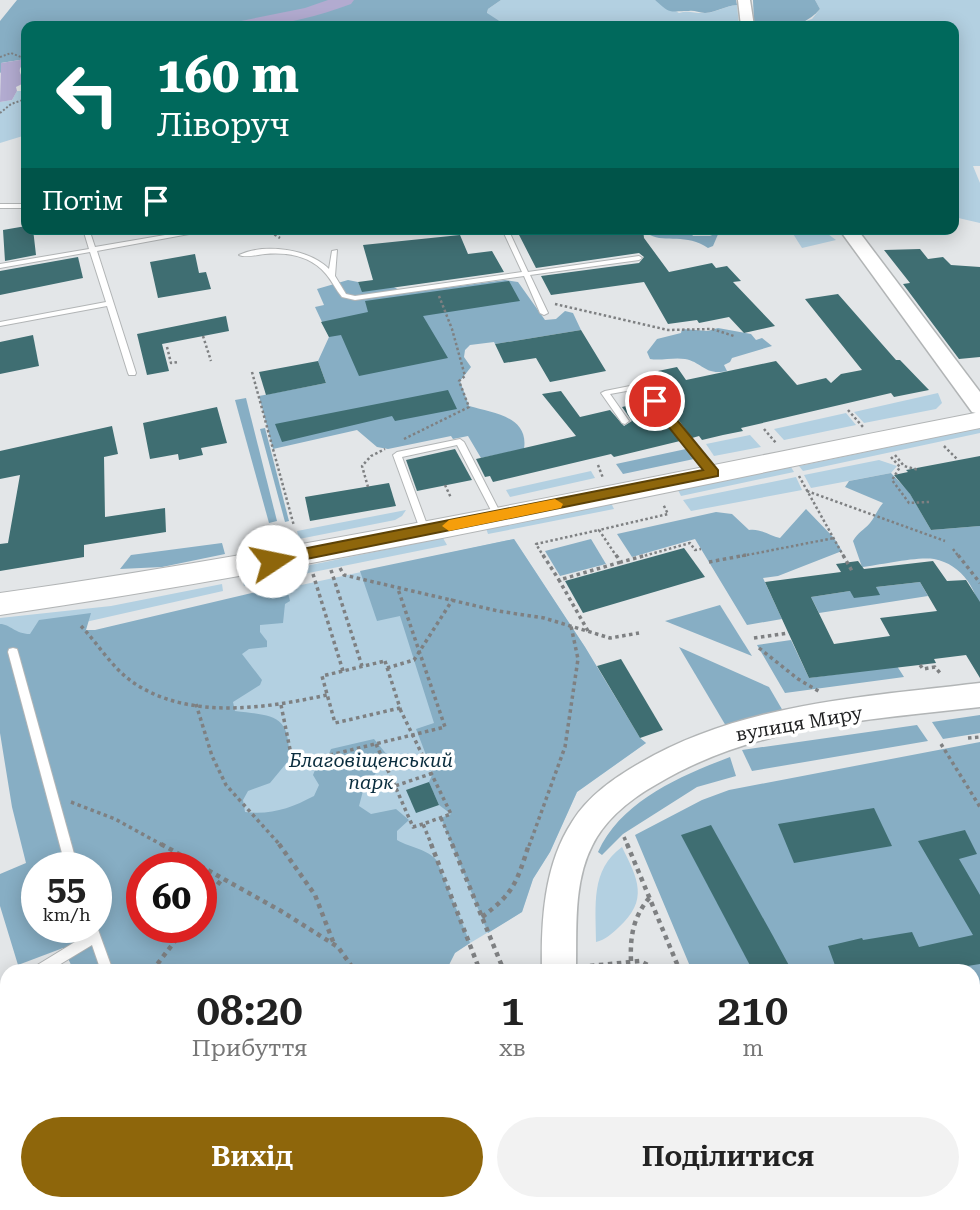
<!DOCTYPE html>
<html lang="uk">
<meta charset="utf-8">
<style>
body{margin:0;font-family:"Roboto Serif",serif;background:#f2f2f2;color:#222;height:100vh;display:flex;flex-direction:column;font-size:26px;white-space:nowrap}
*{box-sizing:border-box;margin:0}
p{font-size:23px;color:#767676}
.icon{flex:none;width:38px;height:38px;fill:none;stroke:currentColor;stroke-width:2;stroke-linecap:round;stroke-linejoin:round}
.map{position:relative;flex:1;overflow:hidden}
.details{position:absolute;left:0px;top:964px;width:980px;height:247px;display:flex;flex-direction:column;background:#fff;border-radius:21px 21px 0 0;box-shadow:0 4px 18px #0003}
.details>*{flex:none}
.guide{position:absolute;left:21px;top:21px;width:938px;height:214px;border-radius:14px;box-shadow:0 4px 18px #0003;background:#00695c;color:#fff;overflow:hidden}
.speed{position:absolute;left:21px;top:852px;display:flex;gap:14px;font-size:35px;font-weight:700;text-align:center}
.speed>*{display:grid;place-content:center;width:91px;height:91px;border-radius:50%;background:#fff;box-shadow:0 4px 18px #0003;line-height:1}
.speed small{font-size:18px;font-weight:400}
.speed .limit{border:10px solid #d22;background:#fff;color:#111}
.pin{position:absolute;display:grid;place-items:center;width:60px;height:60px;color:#fff;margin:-30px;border:4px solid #fff;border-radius:50%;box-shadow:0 2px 7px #0007}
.me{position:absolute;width:77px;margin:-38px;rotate:79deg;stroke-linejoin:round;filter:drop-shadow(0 0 5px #0008)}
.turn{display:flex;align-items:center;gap:24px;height:147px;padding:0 21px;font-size:32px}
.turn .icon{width:91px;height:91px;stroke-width:2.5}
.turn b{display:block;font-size:49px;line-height:60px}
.then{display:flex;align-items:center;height:66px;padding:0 21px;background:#0003;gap:14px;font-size:26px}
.eta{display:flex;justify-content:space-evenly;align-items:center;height:119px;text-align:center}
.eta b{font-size:42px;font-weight:600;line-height:49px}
.button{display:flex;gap:14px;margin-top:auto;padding:14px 21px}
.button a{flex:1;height:80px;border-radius:42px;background:#8e660b;color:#fff;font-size:28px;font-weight:600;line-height:80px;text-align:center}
.button a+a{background:#f2f2f2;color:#222}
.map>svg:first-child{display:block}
.green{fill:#b3d0e1;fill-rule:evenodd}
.forest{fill:#87aec4;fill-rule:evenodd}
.water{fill:#b2abd0}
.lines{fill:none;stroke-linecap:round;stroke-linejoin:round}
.river{fill:#b2abd0;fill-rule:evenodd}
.building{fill:#3f6e72;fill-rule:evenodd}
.lane-casing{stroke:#b2b5b6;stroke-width:2}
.secondary-casing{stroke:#b2b5b6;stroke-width:3}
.primary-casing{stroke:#b2b5b6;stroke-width:2}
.path-far3{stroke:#7e8082;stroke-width:2;stroke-dasharray:2 2;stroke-linecap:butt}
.path-far2{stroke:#7e8082;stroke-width:2.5;stroke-dasharray:2.5 2.5;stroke-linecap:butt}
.path-far1{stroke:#7e8082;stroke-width:3.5;stroke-dasharray:3.5 3.5;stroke-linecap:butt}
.path{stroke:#7e8082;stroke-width:4.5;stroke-dasharray:4.5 4.5;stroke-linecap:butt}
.lane{fill:#fff;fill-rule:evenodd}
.secondary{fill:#fff;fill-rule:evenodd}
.primary{fill:#fff;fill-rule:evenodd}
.route{fill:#8e660b;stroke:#5c4207;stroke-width:2}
.slow{fill:#f59e0b}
.labels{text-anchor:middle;stroke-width:7;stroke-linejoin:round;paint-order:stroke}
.street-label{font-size:19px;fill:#1f2021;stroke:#fff}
.park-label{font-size:19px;font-style:italic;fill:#0a2d3e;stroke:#fff}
</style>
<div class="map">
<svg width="980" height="1210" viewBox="0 0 980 1210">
<rect width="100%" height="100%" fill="#e3e6e8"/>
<g class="green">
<path d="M501,0H655L679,13C688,10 693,13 702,13C714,14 724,6 737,5L739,26H502L501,22L487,14L488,9Z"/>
<polygon points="815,0 980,0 980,166 973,166 980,183 980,223 954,217 954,26 790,26 812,19 820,9"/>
<polygon points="17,91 26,91 26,135 0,143 0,102 12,100"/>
<polygon points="790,229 821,229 836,240 802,248"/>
<polygon points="938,393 942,403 936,409 864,423 854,412"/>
<polygon points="846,413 856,425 784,440 774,429"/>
<polygon points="980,428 980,433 803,471 799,466"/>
<polygon points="750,435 761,447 714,456 706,444"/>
<polygon points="879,460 897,466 891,473 811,488 804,475"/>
<polygon points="791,467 794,472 681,496 678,490"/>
<polygon points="591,471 595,478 510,497 506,490"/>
<polygon points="796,477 802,490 691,511 683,500"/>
<polygon points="611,503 614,509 488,534 486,528"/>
<polygon points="406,510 402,516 395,520 299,539 297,531"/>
<polygon points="443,538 447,545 244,586 242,579"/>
<path d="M514,539L585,647L640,738L646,743L577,792L550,852L533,879L522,912L455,952L445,971H117L96,868L269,592ZM142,868H201V928H142Z"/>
<polygon points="222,584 223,591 81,623 0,650 0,618 111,606"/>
<path d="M622,847C638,879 649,900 619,927C613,933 605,940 596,942C596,906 590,870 622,847Z"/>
<polygon points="980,990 980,1210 867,1210 864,1204 973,1204 973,997"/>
</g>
<g class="forest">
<polygon points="17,0 501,0 488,9 487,13 501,22 502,26 26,26 26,59 1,63 3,71 0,73 0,21"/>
<path d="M655,0H736L737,5C725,6 717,12 705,13C699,13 694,10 689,11C668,11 672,15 655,0Z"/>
<path d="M753,0H815L820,9C806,27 774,33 754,23Z"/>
<path d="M650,229H688L693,236H710L719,232L713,246L708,248C687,233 665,243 650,235Z"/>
<path d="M348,280L358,282L361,289L390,285L405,293L505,280L518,282L545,320L556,319L565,311L573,313L581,330L495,344L494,342L470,345L465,350L464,357L471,367L460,381L469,406C493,413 529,416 524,449L481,458L468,436L453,439L451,436L388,449L377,447L357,430L273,449L259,396L326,383L318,361L329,337L315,307L324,305L317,289Z"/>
<path d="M718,328L751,334L756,340L762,338L772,346L732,358L730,362L724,365L727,371C705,376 702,362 685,359C673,357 661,361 650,359L647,352L657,339L681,333L682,329L708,331Z"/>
<polygon points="246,398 277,521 269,523 235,400"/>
<polygon points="265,428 289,521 285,522 260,429"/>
<polygon points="686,449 694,459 623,474 616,464"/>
<path d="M891,473L909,492L931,530L980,526V619C980,592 962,564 934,559C918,556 879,565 862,567L853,541C858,532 864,530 870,523C875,517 877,510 883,503L845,487L849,481Z"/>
<path d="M806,509L834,538L842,551L778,576L763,578L782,619L747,625L695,539L632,557L617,534L716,512L732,514L749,530C759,528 769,535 780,538Z"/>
<polygon points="514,539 585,647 640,738 646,743 577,792 550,852 533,879 522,912 488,933 441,818 451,814 439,805 429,782 433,773 416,729 434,723 400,616 377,621 360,571"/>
<polygon points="591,539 606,564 560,576 545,551"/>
<polygon points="222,543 225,554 162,567 120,569 131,555"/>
<polygon points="920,582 928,596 819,613 811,597 850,591 879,595 876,587"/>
<path d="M286,585L290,601L285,604L283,623L260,625V632L267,641V647L249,649L242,654L262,680L260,685L233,702L235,711C275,716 290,714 289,760L270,783L248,791L243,800L245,812C272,815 291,808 314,796L319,785L313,775L315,770L324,766L331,749L374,739L388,756L363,791L359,806L371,814L396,809L409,820L397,831V840C411,848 428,849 437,861L470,943L455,953L446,971H74L63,948L18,965L0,906V874L26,863L12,807L0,733V624C10,624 15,634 30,634L39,620L91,613L86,630H95ZM37,868H96V928H37ZM142,868H201V928H142Z"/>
<polygon points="720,605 752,656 665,621"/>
<polygon points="791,640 809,678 897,666 904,677 785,693 757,645"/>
<polygon points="679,647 769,687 783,711 726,726"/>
<polygon points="980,715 980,733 943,739 932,722"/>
<polygon points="917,725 928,741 752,771 742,750"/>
<polygon points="980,742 980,1106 973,1123 973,971 692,971 635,835 702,800 729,790"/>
<path d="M730,757L736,776L697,787L623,834L602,855L598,852C621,801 680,776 730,757Z"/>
<polygon points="158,1204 276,1204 275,1210 155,1210"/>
<polygon points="864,1204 955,1204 962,1210 867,1210"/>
</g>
<path class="water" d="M26,59C21,69 15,68 26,82L16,87L17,91L12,100L0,102L1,63Z"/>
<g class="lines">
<path class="river" d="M328,0H354L351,4C312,18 275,28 233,26L236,22L305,8Z"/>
</g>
<g class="building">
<polygon points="26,226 26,229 33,229 36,255 5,261 3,230"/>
<polygon points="516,229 643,229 644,238 669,272 712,263 716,268 727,266 741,281 733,282 775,326 744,333 729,317 699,323 697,320 668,324 644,282 551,295 541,276 639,263 644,257 639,253 536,268"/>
<polygon points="460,235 468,254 492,251 504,272 362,292 358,282 373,280 363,245"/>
<polygon points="920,249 928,259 943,257 951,265 980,267 980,357 959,359 903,284 910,283 884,250"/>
<polygon points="195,254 199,273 206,272 211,289 158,298 150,262"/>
<polygon points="78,257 83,278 0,295 0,271"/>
<polygon points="509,281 520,301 423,316 448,358 359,376 341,335 329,337 321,322 368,312 365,301"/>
<polygon points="838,294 896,360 900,360 929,390 894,397 891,393 741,428 743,431 723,435 702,440 699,436 692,438 662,398 676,395 658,371 677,367 686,380 776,361 797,385 826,378 831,383 841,374 862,370 805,299"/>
<polygon points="226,316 229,331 162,344 169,371 147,375 137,334"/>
<polygon points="581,330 606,371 550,382 536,358 504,363 495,344"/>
<polygon points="33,335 39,366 0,374 0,342"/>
<polygon points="318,361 326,383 266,395 259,372"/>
<polygon points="448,390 457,409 395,421 392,416 282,442 275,424"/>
<polygon points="561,391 580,417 610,410 624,426 632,421 622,407 649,401 680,441 614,457 611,454 493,482 490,476 485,477 476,459 576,436 542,394"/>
<polygon points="217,407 227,443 201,448 203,455 179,460 178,454 150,459 143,423"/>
<polygon points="112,426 118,454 104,457 105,517 165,508 166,532 84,545 84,557 0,571 0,544 8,543 20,475 0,479 0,451"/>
<polygon points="455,449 472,480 417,491 406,460"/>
<polygon points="980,456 980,526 931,530 910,494 894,475 908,472 906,470"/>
<polygon points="389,483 396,506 310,521 305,497"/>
<polygon points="684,548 705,577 583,613 565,581"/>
<path d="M858,561L864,569L933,561L947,581L966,580L980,602V678L966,655L934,659L936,663L809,678L765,582L841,572L836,564ZM920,582L937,611L880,618L890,636L834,644L811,597L850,591L854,598L880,595L876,587Z"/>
<polygon points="621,659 663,730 640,738 597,666"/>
<polygon points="429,782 439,805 416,813 406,790"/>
<polygon points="874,808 892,846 794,863 778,824"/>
<polygon points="711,825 773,936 792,971 753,971 681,835"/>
<polygon points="965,830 977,854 959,859 980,895 980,964 936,971 837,971 828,946 862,938 863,940 912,932 919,947 973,935 918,841"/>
</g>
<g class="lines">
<g class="lane-casing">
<g id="lane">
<rect x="0" y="204" width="26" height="4"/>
<polygon points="83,229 89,229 95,247 200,229 216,229 97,251 136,373 135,375 129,375 128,373 107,306 0,326 0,322 106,302 90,252 0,268 0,264 89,249"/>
<path d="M502,229H508L528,272L639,256L642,258L639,260L530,275L548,313L544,315L540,313L524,276L355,300L342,297C336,290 332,281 326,274C311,256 288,252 265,254C256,255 246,258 239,255C265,243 309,249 329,269L332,251L337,250L335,276L346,294L355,296L522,272Z"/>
<polygon points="645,383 648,383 672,417 716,471 717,473 716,475 710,475 666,420 643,388 610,394 629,421 625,424 622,423 601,393 605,391"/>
<polygon points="460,439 464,442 502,516 498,519 495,518 457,445 402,457 429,530 427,532 421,532 393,455 397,452"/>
<polygon points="13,648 17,649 18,652 78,868 66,868 8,652 9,649"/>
<polygon points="96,924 113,971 101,971 92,945 49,971 32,971 34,967 88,934 86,928 96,928"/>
<polygon points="7,985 7,999 0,1002 0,988"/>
<polygon points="90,1204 112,1204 109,1210 87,1210"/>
</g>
</g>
<g class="secondary-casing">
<g id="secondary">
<polygon points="738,0 750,0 754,26 741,26"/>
<polygon points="839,229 857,229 980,392 980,414 972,412"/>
<path d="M980,683V707C869,720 755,725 657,784C632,798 605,819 592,846C573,883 577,930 576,971H542C541,921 544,865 572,822C588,796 614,778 640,763C743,703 864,697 980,683Z"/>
<polygon points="589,1204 629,1204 631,1210 591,1210"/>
</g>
</g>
<g class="primary-casing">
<path id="primary" d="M980,412V428C654,494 329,567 0,615V593C329,546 654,476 980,412Z"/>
</g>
<g class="path-far3">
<polyline points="0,57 11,53 26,59"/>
<polyline points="0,113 11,104 23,100 26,86"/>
</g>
<g class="path-far2">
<polyline points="266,229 280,238"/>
<polyline points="555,304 668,330 712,329 734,336"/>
<polyline points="203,336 211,361"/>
<polyline points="167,347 171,363 178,362"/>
<polyline points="252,372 294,526"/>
<polyline points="848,410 863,427"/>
<polyline points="764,429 776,443"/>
<polyline points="404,439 469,407 459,381 465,376 452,329 439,296"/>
<polyline points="944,446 958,460"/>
<polyline points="895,455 904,466 919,470"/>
<polyline points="891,457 900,467 892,480 909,503 929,502"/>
<polyline points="598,465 603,478"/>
<polyline points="799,476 844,557"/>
<polyline points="445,485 451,498"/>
<polyline points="368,487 362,466 371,456 385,449"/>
<polyline points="807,491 945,541"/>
<polyline points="953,549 959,557"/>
<polyline points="544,557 536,544 599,530"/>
<polyline points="617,557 599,530 668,514 663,504"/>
<polyline points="640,557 690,543 695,550 701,549"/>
<polyline points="737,557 834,538"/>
</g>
<g class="path-far1">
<polyline points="543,555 559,580"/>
<polyline points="616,555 621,562 647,555"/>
<polyline points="843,555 852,571"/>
<polyline points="958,555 980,583"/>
<polyline points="709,562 746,555"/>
<polyline points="340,568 344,575 498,611 544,618 610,638 639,633"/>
<polyline points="331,570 362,666"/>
<polyline points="313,574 343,671"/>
<path d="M81,626C99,645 114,671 137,685C193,720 266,708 327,695"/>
<polyline points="588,631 559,580 621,562"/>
<polyline points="754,638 788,633"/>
<polyline points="759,648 798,679 820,692"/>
<polygon points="385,661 400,708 335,723 322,676"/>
<polyline points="920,665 923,669 935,667 940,673"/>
<polyline points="387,668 414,660 453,599"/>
<polyline points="196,704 212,756 226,785 281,846"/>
<polyline points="281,705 293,764 445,727 398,589"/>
<polyline points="400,709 451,814 423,824 432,846"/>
<polyline points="968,738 980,737"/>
<polyline points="376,744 395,786"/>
<polyline points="941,744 980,807"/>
<polyline points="71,802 115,819 164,846"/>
<polyline points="441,818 453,846"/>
<polyline points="423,824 413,827 395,786 433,773"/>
<polyline points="624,837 628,846"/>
<polyline points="529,846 565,747 578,659 571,626"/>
</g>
<g class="path">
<polyline points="161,844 281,911 338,947 355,971"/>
<polyline points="279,844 315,895 334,944"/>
<polyline points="431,844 480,971"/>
<polyline points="452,844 504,971"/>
<polyline points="627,844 680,971"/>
<polyline points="201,906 222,879"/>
<path d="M482,917C514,893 517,882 529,844"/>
<path d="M631,961C630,936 633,917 650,897"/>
<polyline points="590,966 640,961 660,971"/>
<polyline points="152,971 185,928"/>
<polyline points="973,1123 980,1106"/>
<polyline points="563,1204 566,1210"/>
<polyline points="277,1210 284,1204"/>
<polyline points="765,1210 769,1210"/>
<polyline points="924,1210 928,1204"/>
</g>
<use href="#lane" class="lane"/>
<use href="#secondary" class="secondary"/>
<use href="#primary" class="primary"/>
</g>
<polygon class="route" points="655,397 659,398 718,470 718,476 272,566 265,561 272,555 703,470 648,401"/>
<polygon class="slow" points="555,499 563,504 561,508 449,531 442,526 449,520"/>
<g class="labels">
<g class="street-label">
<text transform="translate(799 723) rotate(-10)" y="7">вулиця Миру</text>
</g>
<g class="park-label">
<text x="371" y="767">Благовіщенський<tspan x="371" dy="22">парк</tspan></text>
</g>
</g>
</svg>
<div class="speed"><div>55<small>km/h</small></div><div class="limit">60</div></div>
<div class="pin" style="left:655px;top:401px;background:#d93025"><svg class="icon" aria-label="arrive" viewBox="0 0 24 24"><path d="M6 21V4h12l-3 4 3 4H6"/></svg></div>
<svg class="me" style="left:272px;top:561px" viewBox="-20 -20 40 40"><circle r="19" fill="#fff"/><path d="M0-13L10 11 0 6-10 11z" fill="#8e660b"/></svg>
<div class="guide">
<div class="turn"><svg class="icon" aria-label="left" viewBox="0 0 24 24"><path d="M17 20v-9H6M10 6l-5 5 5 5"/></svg><div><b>160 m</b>Ліворуч</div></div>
<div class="then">Потім<svg class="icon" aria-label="arrive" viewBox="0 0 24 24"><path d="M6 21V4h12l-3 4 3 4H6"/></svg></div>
</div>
<section class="details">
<div class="eta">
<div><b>08:20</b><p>Прибуття</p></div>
<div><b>1</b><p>хв</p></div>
<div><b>210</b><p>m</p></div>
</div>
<div class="button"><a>Вихід</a><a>Поділитися</a></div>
</section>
</div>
